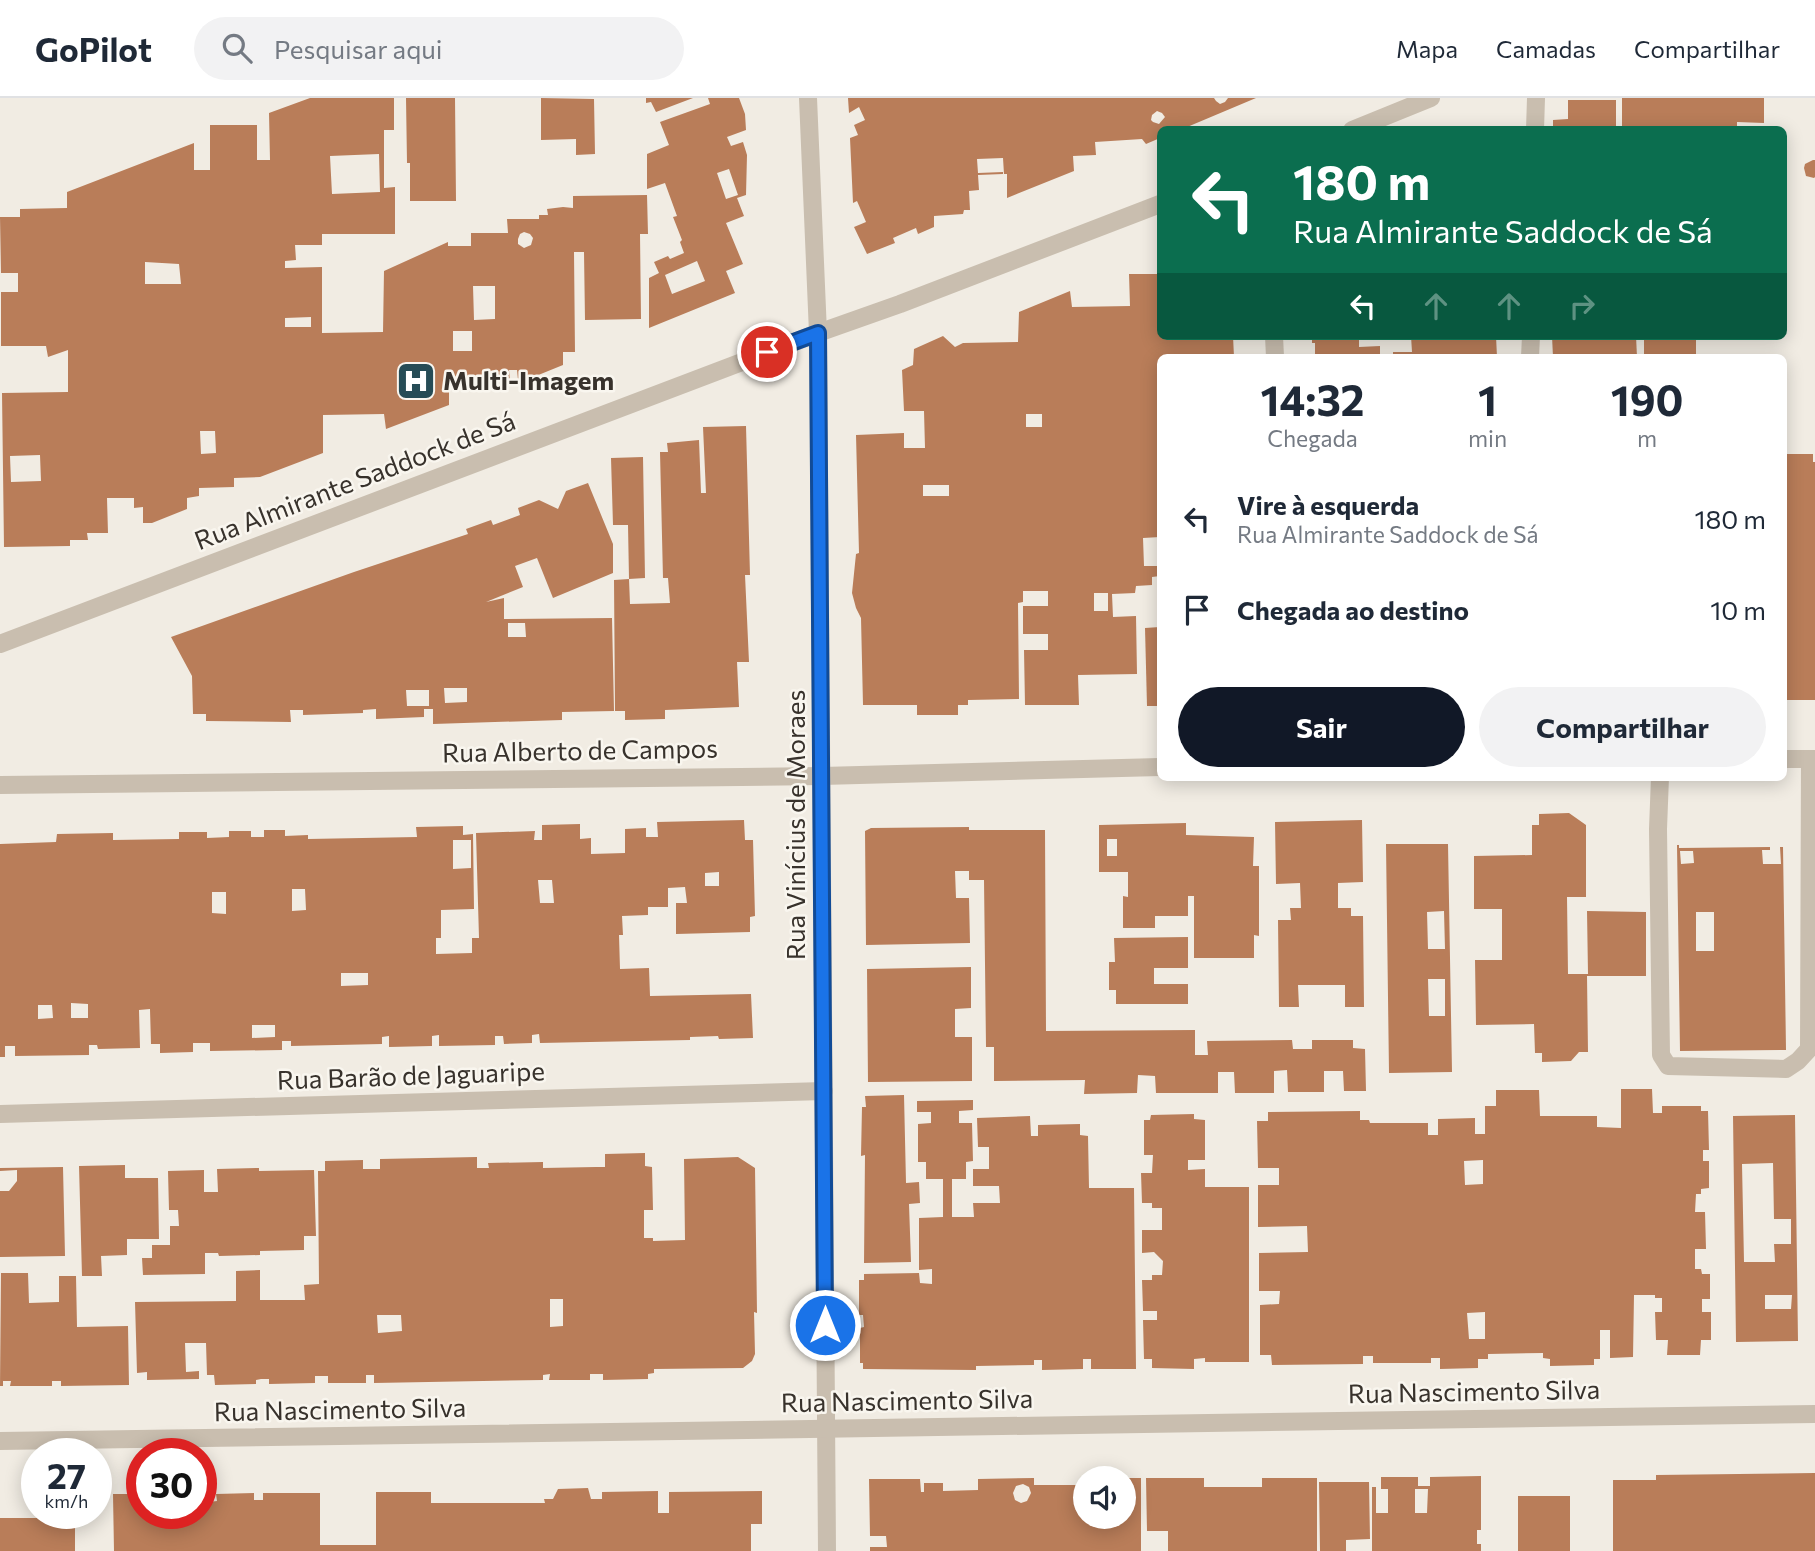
<!DOCTYPE html>
<html lang="pt">
<meta charset="utf-8">
<style>
body{margin:0;font-family:Commissioner,sans-serif;background:#f2f2f3;color:#1f2937;height:100vh;display:flex;flex-direction:column;font-size:26px;white-space:nowrap}
*{box-sizing:border-box;margin:0}
p{font-size:23px;color:#747a83}
.icon{flex:none;width:38px;height:38px;fill:none;stroke:currentColor;stroke-width:2;stroke-linecap:round;stroke-linejoin:round}
.map{position:relative;flex:1;overflow:hidden}
.details{position:absolute;left:1157px;top:256px;width:630px;height:427px;display:flex;flex-direction:column;background:#fff;border-radius:10px;box-shadow:0 4px 18px #0003}
.details>*{flex:none}
.top-card{position:absolute;left:1157px;top:28px;width:630px;height:214px;border-radius:10px;box-shadow:0 4px 18px #0003;background:#0b6e4f;color:#fff;overflow:hidden}
.controls{position:absolute;left:1073px;top:1368px;display:grid;gap:14px}
.controls a{display:grid;place-items:center;width:63px;height:63px;border-radius:50%;background:#fff;box-shadow:0 4px 18px #0003;font-size:35px}
.speed{position:absolute;left:21px;top:1340px;display:flex;gap:14px;font-size:35px;font-weight:700;text-align:center}
.speed>*{display:grid;place-content:center;width:91px;height:91px;border-radius:50%;background:#fff;box-shadow:0 4px 18px #0003;line-height:1}
.speed small{font-size:18px;font-weight:400}
.speed .limit{border:10px solid #d22;background:#fff;color:#111}
.pin{position:absolute;display:grid;place-items:center;width:60px;height:60px;color:#fff;margin:-30px;border:4px solid #fff;border-radius:50%;box-shadow:0 2px 7px #0007}
.me{position:absolute;width:77px;margin:-38px;rotate:0deg;stroke-linejoin:round;filter:drop-shadow(0 0 5px #0008)}
.turn{display:flex;align-items:center;gap:24px;height:147px;padding:0 21px;font-size:32px}
.turn .icon{width:91px;height:91px;stroke-width:2.5}
.turn b{display:block;font-size:49px;line-height:60px}
.lanes{display:flex;align-items:center;height:66px;padding:0 21px;background:#0003;justify-content:center;gap:35px;direction:ltr}
.lanes .off{opacity:.35}
.eta{display:flex;justify-content:space-evenly;align-items:center;height:119px;text-align:center}
.eta b{font-size:42px;font-weight:700;line-height:49px}
.cta{display:flex;gap:14px;margin-top:auto;padding:14px 21px}
.cta a{flex:1;height:80px;border-radius:42px;background:#111827;color:#fff;font-size:28px;font-weight:700;line-height:80px;text-align:center}
.cta a+a{background:#f2f2f3;color:#1f2937}
ul{padding:0;list-style:none}
li{display:flex;align-items:center;gap:21px;height:91px;padding:0 21px}
li div{flex:1}
li b{display:block;font-size:26px}
li em{font-style:normal}
header{display:flex;align-items:center;gap:42px;box-sizing:border-box;height:98px;padding:0 35px;background:#fff;border-bottom:2px solid #e0e1e3}
header strong{font-size:33px}
nav{display:flex;gap:38px;margin-inline-start:auto;font-size:24px}
.search{width:490px;height:63px;background:#f2f2f3;display:flex;align-items:center;gap:18px;box-sizing:border-box;padding:0 24px;border-radius:38px;color:#747a83;font-size:26px}
.map>svg:first-child{display:block}
.building{fill:#b97d59;fill-rule:evenodd}
.lines{fill:none;stroke-linecap:round;stroke-linejoin:round}
.minor{stroke:#c9beaf;stroke-width:18}
.route-casing{stroke:#114b97;stroke-width:18}
.route{stroke:#1a73e8;stroke-width:12}
.labels{text-anchor:middle;stroke-width:5;stroke-linejoin:round;paint-order:stroke}
.poi-label{font-size:26px;font-weight:bold;fill:#38322c;stroke:#f9f6ef;text-anchor:start}
.street-label{font-size:26px;fill:#38322c;stroke:#f9f6ef}
</style>
<header>
<strong>GoPilot</strong>
<div class="search"><svg class="icon" aria-label="search" viewBox="0 0 24 24"><circle cx="10" cy="10" r="6"/><path d="M15 15l6 6"/></svg>Pesquisar aqui</div>
<nav><a>Mapa</a><a>Camadas</a><a>Compartilhar</a></nav>
</header>
<div class="map">
<svg width="1815" height="1453" viewBox="0 0 1815 1453">
<rect width="100%" height="100%" fill="#f1ece3"/>
<g class="building">
<path d="M310,0H394V32H384V90L395,89V136H322V147H295L296,162L285,163V170L322,169V235L383,234L384,173L448,144V148H471V135H508L507,121H539V117H548L547,111L563,109L573,110V98L647,97L648,136H640L641,221L585,222L584,154H574L575,254H563V267L526,282H518L517,272H509L510,284H478V290H449V307L386,331L384,316L323,317V355L260,379L234,380V389L199,390V398L187,400V411L152,425H143V409L134,410V400H107L108,435H87L88,442H70V448L4,449L2,295L68,294V252L48,259L46,248H1V194H18V175H1L0,119H20V111L67,110V94L194,45V72H210V27H257V62H270L269,15ZM379,56L380,94L332,96L330,58ZM524,134L530,136L533,140L531,147L524,150L518,146V141L520,136ZM145,164L179,166L181,186H145ZM473,188H495V221L474,222ZM311,219V229H285V220ZM453,233H472V253H453ZM200,333H215L216,355L201,356ZM40,357L41,383L11,384L10,358Z"/>
<polygon points="406,0 455,0 456,103 410,103 410,65 407,65"/>
<polygon points="541,0 594,1 595,56 576,57 576,41 541,42"/>
<polygon points="646,0 693,0 656,14 651,4 646,5"/>
<path d="M708,0H739L745,16L746,32L727,39L731,48L743,44L747,57L746,97L737,100L744,118L726,125L743,166L726,173L735,195L649,230V180L659,175L654,164L668,158L670,161L684,155L680,144L682,142L673,119L677,118L665,85L647,91V56L669,47L660,24L710,6ZM729,71L738,97L726,101L717,75ZM697,163L705,183L672,196L665,177Z"/>
<path d="M848,0H1214L1216,3L1220,6L1225,4L1228,0H1256L1180,32H1160V40L1146,46L1142,41L1095,44L1096,57L1073,58L1074,73L1007,100V76H1004L1003,60L977,61L978,75L1003,74V76L978,77L979,92L969,93L970,112H964L963,116L934,118V129L918,136L916,130L893,140L895,145L867,156L854,129L866,124L857,103L853,105L850,40L858,37L854,27L865,22L859,9L849,15ZM1157,13L1162,15L1165,19L1159,26L1153,24L1151,22L1152,17Z"/>
<polygon points="1622,0 1764,0 1764,25 1737,24 1737,32 1622,32"/>
<polygon points="1568,2 1616,2 1616,32 1553,32 1553,22 1568,21"/>
<polygon points="1813,62 1815,62 1815,79 1814,80 1806,78 1804,70 1805,66"/>
<path d="M1129,176H1160V238H1233L1234,259H1160V439L1143,440L1144,468H1160V478L1152,479V487L1136,488L1135,495L1112,496L1113,519L1136,518L1137,576L1078,577L1079,607H1025L1024,552H1048V536H1023V508H1048V493H1023V504L1018,505L1019,601L968,602V607H958V617H917V607H863L861,520L856,510L852,495L856,456L859,455L856,337L904,335V350H925L924,313H904L902,272L913,267L914,251L943,238L955,249L963,245L1018,244L1019,214L1070,193L1072,209L1130,208ZM1026,316H1042V329H1026ZM923,387H949V398H923ZM1094,495H1108V513H1094Z"/>
<polygon points="1312,238 1359,238 1359,249 1380,248 1380,259 1315,259 1315,245 1312,245"/>
<polygon points="1411,238 1496,238 1497,259 1393,259 1393,254 1412,254"/>
<polygon points="1552,238 1636,238 1637,259 1553,259"/>
<rect x="1644" y="238" width="52" height="21"/>
<polygon points="746,328 750,477 745,477 749,564 737,564 739,609 665,612 665,621 625,622 625,613 615,613 614,482 629,481 630,506 670,505 668,480 663,480 660,354 668,354 667,345 699,342 701,395 706,395 703,329"/>
<polygon points="1783,356 1813,356 1813,364 1815,364 1815,602 1783,602"/>
<polygon points="643,359 645,480 629,481 628,427 613,427 611,360"/>
<path d="M588,385L613,446V475L553,500L537,460L515,468L523,489L486,504L504,500V521L612,520L614,613L562,614V622L433,626V611H424V619L376,621V611L363,612V615L303,617V612H290L291,624L206,623V616H193L192,578L171,539L354,474L468,436L466,431L491,422L493,427L520,417L518,410L539,402L558,411L566,393ZM508,525H525L526,539H508ZM444,590H467V604L445,605ZM406,592H429V608H407Z"/>
<polygon points="1160,529 1160,608 1147,608 1145,530"/>
<polygon points="1569,715 1586,727 1586,799 1567,799 1568,876 1588,876 1587,813 1646,814 1646,878 1587,878 1588,954 1579,954 1571,963 1542,964 1542,955 1535,955 1534,926 1476,927 1475,862 1502,862 1502,811 1474,811 1474,758 1532,757 1532,727 1539,727 1539,716"/>
<path d="M744,722L745,742H753L755,818L750,819V834L676,836V805H687L685,789L668,790V809H648V817L622,818L623,837H619L620,871L649,870L650,898L751,896L753,940L719,941L718,938L690,939V942L540,945L539,936L532,937V945L504,946L503,938H495V947L439,948V937L432,938V948L389,949V938L382,939V946L291,948V943H282V952L210,953V945H193V954L160,955V946H151L150,911L139,912L140,950L98,951L97,947H89V957L15,958V948H5V959H0V746L56,744L57,736L113,735V742L179,741V734H207V740L229,739V733H251V739H264V732H285V738L308,737V741L417,739L416,729L463,728V737L473,736L474,811L441,812V840H436V856L472,855V840H479L476,735L535,733L534,742H542V727L580,726V741L591,740V756L625,755V731L646,730V739H658L657,724ZM453,742H471V770L453,771ZM719,774V788H705V775ZM538,782H552L554,805H540ZM292,791H305L306,812L292,813ZM212,794H226V816L212,815ZM341,875H368V887L341,888ZM71,905L88,906V920H71ZM38,907H52L53,920L38,921ZM252,927H275V939L252,940Z"/>
<polygon points="1362,722 1363,784 1338,785 1338,810 1351,810 1351,818 1363,818 1364,909 1345,909 1345,887 1298,887 1299,909 1279,909 1278,822 1291,822 1290,810 1301,810 1300,785 1276,786 1275,724"/>
<path d="M1186,725V737L1254,739L1253,768H1259V838L1254,837V860H1194V798H1188V818H1155V830H1123V798L1128,799V774H1099V727ZM1107,741H1117V758H1107Z"/>
<polygon points="969,729 969,732 1045,732 1046,933 1195,932 1195,957 1208,957 1207,943 1292,942 1293,951 1312,951 1312,942 1353,942 1353,950 1365,951 1366,993 1344,993 1343,973 1324,973 1324,994 1288,994 1287,972 1274,973 1274,995 1235,995 1234,974 1218,974 1218,995 1156,995 1155,978 1138,977 1137,995 1084,996 1085,982 994,983 994,949 986,949 984,782 969,782 969,773 955,773 956,800 969,800 970,845 866,847 865,733 871,730"/>
<path d="M1386,746H1448L1452,974L1389,975ZM1444,813L1445,851H1428L1427,814ZM1428,881H1445V918H1429Z"/>
<path d="M1677,747H1679V750L1770,749V752H1762L1763,766H1781L1780,749H1783L1786,952L1680,953ZM1680,753H1693L1694,765L1681,766ZM1696,814H1714V853H1696Z"/>
<polygon points="1188,839 1188,870 1154,870 1154,886 1188,886 1188,906 1116,906 1116,892 1109,892 1109,864 1115,864 1114,840"/>
<polygon points="971,869 971,910 955,911 955,939 972,939 972,983 868,984 867,871"/>
<path d="M1621,991H1652L1653,1015H1662V1008H1701V1013H1708L1709,1052H1703V1063H1709V1090L1701,1091V1096H1696L1695,1114H1705L1706,1151H1695V1171H1701L1702,1176H1710V1201H1702V1214H1711V1242H1701L1700,1257H1667L1668,1242H1656L1655,1214H1662V1200H1655V1197H1634L1633,1259L1610,1260V1232H1600V1261H1594V1267L1550,1268V1261L1543,1260V1255L1488,1256V1261H1478V1270L1440,1271V1260H1431V1265H1373V1258H1363V1266L1272,1267L1271,1257H1260V1207L1279,1206L1280,1193H1259V1155L1308,1154L1307,1128L1258,1129V1087H1279V1070H1258L1257,1023H1268V1014L1360,1013V1022H1369L1370,1025H1428V1037H1438V1021L1475,1020V1036H1485V1008H1496V992H1539L1540,1018H1597V1029L1621,1030ZM1483,1062V1086L1465,1087L1464,1063ZM1485,1214V1241H1469L1467,1215Z"/>
<polygon points="904,997 906,1085 919,1084 920,1105 909,1106 911,1164 864,1165 865,1057 861,1058 862,1009 866,1009 865,998"/>
<polygon points="973,1002 973,1012 959,1013 959,1025 972,1025 973,1063 966,1064 966,1081 952,1081 952,1119 974,1119 973,1105 1000,1105 999,1088 973,1088 973,1071 989,1071 989,1049 978,1049 977,1020 1030,1018 1031,1038 1038,1038 1038,1027 1080,1026 1080,1037 1088,1038 1089,1090 1134,1090 1136,1271 1091,1271 1091,1261 1083,1261 1083,1271 1042,1272 1042,1262 1034,1262 1034,1267 976,1268 976,1272 863,1271 863,1265 860,1265 860,1230 864,1229 863,1217 859,1217 859,1182 864,1182 864,1176 919,1175 920,1185 932,1186 932,1171 919,1172 919,1120 943,1119 943,1081 926,1081 926,1064 918,1064 918,1026 931,1025 931,1014 917,1014 917,1003"/>
<polygon points="1194,1016 1194,1021 1205,1022 1205,1062 1188,1062 1188,1072 1205,1071 1205,1089 1249,1089 1249,1264 1205,1264 1205,1260 1194,1261 1194,1271 1152,1270 1152,1261 1144,1261 1143,1222 1157,1222 1157,1213 1143,1213 1142,1182 1152,1182 1152,1177 1162,1177 1163,1163 1154,1154 1142,1155 1142,1132 1162,1132 1162,1110 1152,1110 1152,1105 1142,1105 1141,1075 1152,1075 1153,1057 1144,1057 1144,1022 1150,1022 1151,1017"/>
<path d="M1795,1017L1798,1243L1736,1244L1733,1018ZM1773,1065L1774,1121H1791V1146H1774L1775,1164H1744L1742,1066ZM1765,1197H1792L1791,1211H1765Z"/>
<path d="M645,1055V1068L652,1069L653,1112H644V1140H653V1143L685,1142L684,1061L738,1059L755,1070L757,1215L754,1214L755,1256L752,1263L743,1270L654,1271V1275L648,1276V1281L603,1282V1276H590V1282H549L550,1276L543,1277V1282L374,1285V1277H366V1285H328V1278H315V1285L269,1286V1281H261L256,1282V1286L215,1287L214,1277H207L206,1245H185L186,1274L199,1273V1281L147,1282V1274L137,1275L135,1204L236,1203V1173L260,1172V1202H305L304,1187L319,1186L318,1073H325V1063L363,1062V1071H380V1061L477,1059V1070H489L488,1065L543,1064V1070L596,1069H605V1056ZM550,1201H563V1228L550,1229ZM377,1217H401L402,1233L378,1235Z"/>
<polygon points="125,1067 125,1080 158,1080 159,1141 127,1141 127,1157 101,1158 102,1178 82,1178 79,1068"/>
<polygon points="63,1069 65,1158 0,1159 0,1093 9,1093 17,1083 17,1072 0,1073 0,1070"/>
<polygon points="259,1070 259,1073 314,1072 316,1138 304,1138 304,1152 260,1153 260,1157 219,1158 218,1155 205,1155 205,1176 143,1177 142,1160 152,1160 152,1147 170,1147 170,1128 179,1128 178,1112 169,1112 168,1073 204,1072 204,1094 218,1094 217,1071"/>
<polygon points="1,1175 28,1175 29,1205 59,1204 59,1178 76,1178 77,1229 128,1228 129,1287 61,1288 61,1283 52,1283 52,1288 10,1288 11,1283 3,1283 3,1288 0,1288"/>
<polygon points="1815,1375 1815,1453 1613,1453 1613,1382 1656,1382 1656,1377"/>
<path d="M1481,1378V1432H1477V1446H1481V1453H1372V1389H1376V1415H1388V1391H1381V1379H1418V1388H1430V1379ZM1415,1391H1428L1427,1415H1415Z"/>
<path d="M1034,1380V1387H1085V1419H1124V1380H1141V1453H870V1449H887L886,1438H870L869,1381H920L921,1394H924V1385H943V1393L978,1392V1381ZM1023,1386L1029,1389L1031,1395L1027,1403L1021,1405L1015,1402L1013,1395L1016,1388Z"/>
<polygon points="1146,1380 1204,1380 1204,1389 1262,1389 1262,1380 1317,1380 1317,1453 1168,1453 1168,1433 1147,1433"/>
<polygon points="1319,1384 1369,1384 1370,1441 1346,1442 1346,1453 1320,1453"/>
<polygon points="588,1390 591,1401 602,1401 602,1394 658,1393 658,1415 669,1415 669,1394 762,1393 762,1426 751,1426 751,1453 114,1453 113,1396 142,1396 142,1416 201,1416 201,1405 217,1403 216,1396 254,1395 254,1402 263,1402 263,1395 320,1395 320,1447 376,1447 376,1394 431,1394 431,1405 545,1405 544,1401 553,1401 558,1391"/>
<rect x="1518" y="1398" width="52" height="55"/>
<rect x="0" y="1420" width="75" height="33"/>
</g>
<g class="lines">
<g class="minor">
<polyline points="808,0 818,235 827,1453"/>
<polyline points="1352,32 1431,0"/>
<polyline points="1535,32 1536,0"/>
<polyline points="1274,238 1275,259"/>
<polyline points="1530,259 1531,238"/>
<polyline points="0,546 818,235 900,206 1160,106"/>
<polyline points="1783,661 1815,661"/>
<polyline points="1660,679 1658,731 1661,957 1668,968 1786,971 1798,963 1809,951 1810,661"/>
<polyline points="0,687 822,678 1160,669"/>
<polyline points="0,1016 824,993"/>
<polyline points="0,1343 1815,1316"/>
</g>
</g>
<g class="lines">
<g class="route-casing">
<polyline id="route" points="767,254 818,235 825,1227"/>
</g>
<use href="#route" class="route"/>
</g>
<defs>
<g id="hospital-square" transform="scale(2.0125)"><rect x="-9" y="-9" width="18" height="18" rx="4" fill="#264c56" stroke="#f9f6ef"/><path d="M-5-5h3v3.5h4V-5h3V5h-3V1.5h-4V5h-3Z" fill="#fff"/></g>
</defs>
<g fill-rule="evenodd">
<use href="#hospital-square" x="416" y="283"/>
</g>
<g class="labels">
<g class="poi-label">
<text x="443" y="292">Multi-Imagem</text>
</g>
<g class="street-label">
<text transform="translate(355 383) rotate(-21)" y="9">Rua Almirante Saddock de Sá</text>
<text transform="translate(580 653) rotate(-1)" y="9">Rua Alberto de Campos</text>
<text transform="translate(796 727) rotate(-90)" y="9">Rua Vinícius de Moraes</text>
<text transform="translate(411 978) rotate(-2)" y="9">Rua Barão de Jaguaripe</text>
<text transform="translate(1474 1294) rotate(-1)" y="9">Rua Nascimento Silva</text>
<text transform="translate(907 1303) rotate(-1)" y="9">Rua Nascimento Silva</text>
<text transform="translate(340 1312) rotate(-1)" y="9">Rua Nascimento Silva</text>
</g>
</g>
</svg>
<div class="controls">
<a><svg class="icon" aria-label="sound" viewBox="0 0 24 24"><path d="M4 9h4l5-4v14l-5-4H4zM17 9q2 3 0 6"/></svg></a>
</div>
<div class="speed"><div>27<small>km/h</small></div><div class="limit">30</div></div>
<div class="pin" style="left:767px;top:254px;background:#d93025"><svg class="icon" aria-label="arrive" viewBox="0 0 24 24"><path d="M6 21V4h12l-3 4 3 4H6"/></svg></div>
<svg class="me" style="left:825px;top:1227px" viewBox="-20 -20 40 40"><circle r="17" fill="#1a73e8" stroke="#fff" stroke-width="3"/><path d="M0-11L8 9 0 5-8 9z" fill="#fff"/></svg>
<div class="top-card">
<div class="turn"><svg class="icon" aria-label="left" viewBox="0 0 24 24"><path d="M17 20v-9H6M10 6l-5 5 5 5"/></svg><div><b>180 m</b>Rua Almirante Saddock de Sá</div></div>
<div class="lanes"><svg class="icon" aria-label="left" viewBox="0 0 24 24"><path d="M17 20v-9H6M10 6l-5 5 5 5"/></svg><svg class="icon off" aria-label="ahead" viewBox="0 0 24 24"><path d="M12 20V5M6 11l6-6 6 6"/></svg><svg class="icon off" aria-label="ahead" viewBox="0 0 24 24"><path d="M12 20V5M6 11l6-6 6 6"/></svg><svg class="icon off" aria-label="right" viewBox="0 0 24 24"><path d="M7 20v-9h11M14 6l5 5-5 5"/></svg></div>
</div>
<section class="details">
<div class="eta">
<div><b>14:32</b><p>Chegada</p></div>
<div><b>1</b><p>min</p></div>
<div><b>190</b><p>m</p></div>
</div>
<ul>
<li><svg class="icon" aria-label="left" viewBox="0 0 24 24"><path d="M17 20v-9H6M10 6l-5 5 5 5"/></svg><div><b>Vire à esquerda</b><p>Rua Almirante Saddock de Sá</p></div><em>180 m</em></li>
<li><svg class="icon" aria-label="arrive" viewBox="0 0 24 24"><path d="M6 21V4h12l-3 4 3 4H6"/></svg><div><b>Chegada ao destino</b></div><em>10 m</em></li>
</ul>
<div class="cta"><a>Sair</a><a>Compartilhar</a></div>
</section>
</div>
